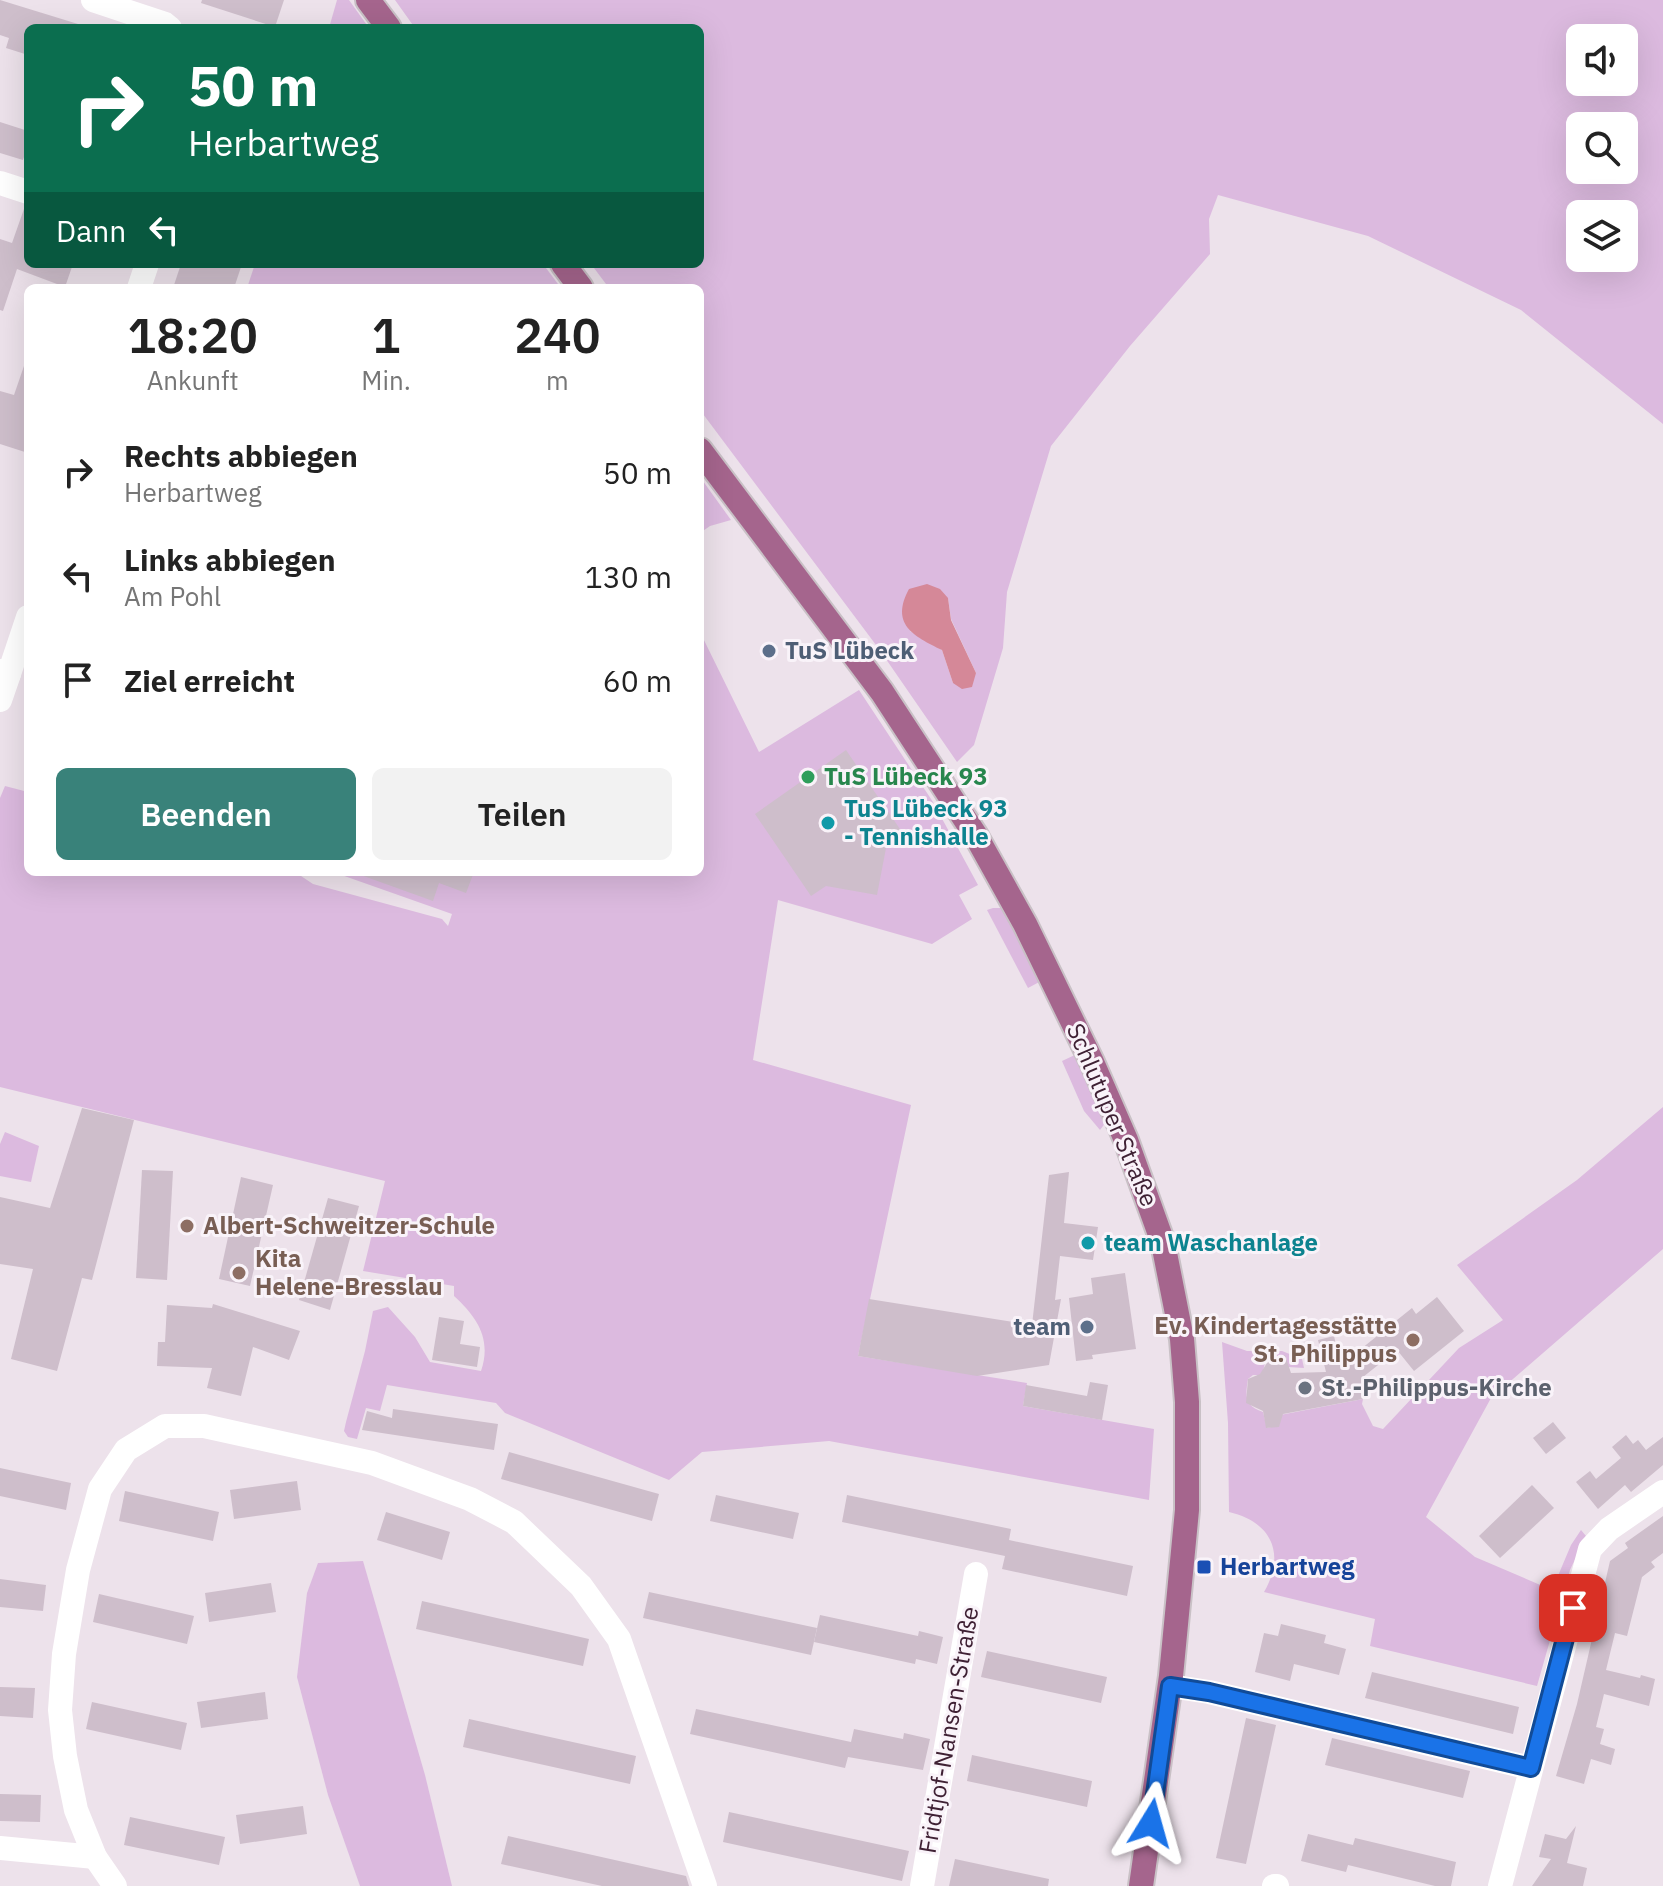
<!DOCTYPE html>
<html lang="de">
<meta charset="utf-8">
<style>
body{margin:0;font-family:"IBM Plex Sans",sans-serif;background:#f2f2f2;color:#222;height:100vh;display:flex;flex-direction:column;font-size:30px;white-space:nowrap}
*{box-sizing:border-box;margin:0}
p{font-size:26px;color:#767676}
.icon{flex:none;width:44px;height:44px;fill:none;stroke:currentColor;stroke-width:2;stroke-linecap:round;stroke-linejoin:round}
.map{position:relative;flex:1;overflow:hidden}
.side{position:absolute;left:24px;top:284px;width:680px;height:592px;display:flex;flex-direction:column;background:#fff;border-radius:12px;box-shadow:0 8px 32px #0002}
.side>*{flex:none}
.top-card{position:absolute;left:24px;top:24px;width:680px;height:244px;border-radius:12px;box-shadow:0 8px 32px #0002;background:#0b6e4f;color:#fff;overflow:hidden}
.fabs{position:absolute;left:1566px;top:24px;display:grid;gap:16px}
.fabs a{display:grid;place-items:center;width:72px;height:72px;border-radius:12px;background:#fff;box-shadow:0 8px 32px #0002;font-size:40px}
.pin{position:absolute;display:grid;place-items:center;width:68px;height:68px;color:#fff;margin:-34px;border-radius:16px;box-shadow:0 4px 12px #0006}
.me{position:absolute;width:88px;margin:-44px;rotate:8deg;stroke-linejoin:round;filter:drop-shadow(0 0 6px #0008)}
.turn{display:flex;align-items:center;gap:28px;height:168px;padding:0 32px;font-size:36px}
.turn .icon{width:104px;height:104px;stroke-width:2.5}
.turn b{display:block;font-size:56px;line-height:68px}
.then{display:flex;align-items:center;height:76px;padding:0 32px;background:#0003;gap:16px;font-size:30px}
.eta{display:flex;justify-content:space-evenly;align-items:center;height:136px;text-align:center}
.eta b{font-size:48px;font-weight:600;line-height:56px}
.cta{display:flex;gap:16px;margin-top:auto;padding:16px 32px}
.cta a{flex:1;height:92px;border-radius:12px;background:#39827a;color:#fff;font-size:32px;font-weight:600;line-height:92px;text-align:center}
.cta a+a{background:#f2f2f2;color:#222}
ul{padding:0;list-style:none}
li{display:flex;align-items:center;gap:24px;height:104px;padding:0 32px}
li div{flex:1}
li b{display:block;font-size:30px}
li em{font-style:normal}
.map>svg:first-child{display:block}
.green{fill:#dcbadf;fill-rule:evenodd}
.water{fill:#d58898}
.building{fill:#cebecb}
.lines{fill:none;stroke-linecap:round;stroke-linejoin:round}
.major-casing{stroke:#c9c1c6;stroke-width:28}
.minor{stroke:#fff;stroke-width:24}
.major{stroke:#a5658d;stroke-width:24}
.route-casing{stroke:#114b97;stroke-width:20}
.route{stroke:#1a73e8;stroke-width:14}
.service-dot{fill:#5c6f8a;stroke:#f9f3f9;stroke-width:3}
.leisure-dot{fill:#2e9e5b;stroke:#f9f3f9;stroke-width:3}
.culture-dot{fill:#0f9aa8;stroke:#f9f3f9;stroke-width:3}
.education-dot{fill:#8d6e63;stroke:#f9f3f9;stroke-width:3}
.worship-dot{fill:#6b7280;stroke:#f9f3f9;stroke-width:3}
.transit-dot{fill:#1a4fb4;stroke:#f9f3f9;stroke-width:3}
.labels{text-anchor:middle;stroke-width:6;stroke-linejoin:round;paint-order:stroke}
.service-label{font-size:24px;font-weight:bold;fill:#4e5e75;stroke:#f9f3f9;text-anchor:start}
.leisure-label{font-size:24px;font-weight:bold;fill:#27864d;stroke:#f9f3f9;text-anchor:start}
.culture-label{font-size:24px;font-weight:bold;fill:#0d838f;stroke:#f9f3f9;text-anchor:start}
.street-label{font-size:24px;fill:#3f2134;stroke:#f9f3f9}
.education-label{font-size:24px;font-weight:bold;fill:#785e54;stroke:#f9f3f9;text-anchor:start}
.worship-label{font-size:24px;font-weight:bold;fill:#5b616d;stroke:#f9f3f9;text-anchor:start}
.transit-label{font-size:24px;font-weight:bold;fill:#164399;stroke:#f9f3f9;text-anchor:start}
</style>
<div class="map">
<svg width="1663" height="1886" viewBox="0 0 1663 1886">
<rect width="100%" height="100%" fill="#ede2eb"/>
<g class="green">
<polygon points="337,0 349,0 369,28 329,28"/>
<path d="M395,0H1663V424L1521,310L1368,236L1218,195L1209,219L1210,254L1130,346L1051,446L1007,592L1003,648L974,745L957,762L879,649L700,410V288H609L591,264H700V28H415ZM1580,38H1624V82H1580ZM1580,126H1624V170H1580ZM1580,214H1624V258H1580ZM948,598L951,619L976,673L953,683L942,650L910,631Z"/>
<polygon points="255,264 543,264 561,288 247,288"/>
<polygon points="700,477 731,520 710,526 700,533"/>
<path d="M700,632L759,752L859,690L933,802L978,885L959,895L972,919L932,944L778,900L753,1060L911,1105L858,1356L1027,1383L1023,1406L1154,1429L1149,1500L829,1441L702,1452L669,1480L505,1413L496,1403L387,1385L380,1411L366,1408L357,1439L348,1437L344,1431L346,1422L365,1351L373,1311L388,1307L415,1337L430,1362L481,1371C492,1339 477,1317 454,1296V1286L363,1271L385,1181L0,1087V798L5,786L28,792V872H295L313,884L442,919L448,926L452,914L333,872H700Z"/>
<polygon points="993,908 1003,908 1043,980 1028,988 987,910"/>
<polygon points="1077,1054 1106,1122 1100,1130 1084,1111 1062,1061"/>
<path d="M1663,1107V1249L1491,1398L1426,1517L1475,1557L1552,1590L1571,1545L1581,1530L1586,1536L1570,1570L1537,1686L1370,1646L1375,1619L1264,1592C1286,1554 1272,1522 1229,1512L1228,1423L1222,1342L1247,1351H1282L1302,1359L1304,1368L1288,1367L1286,1357L1275,1356L1265,1363L1262,1375H1253L1248,1379C1245,1397 1245,1406 1263,1412L1267,1428L1279,1425L1280,1415L1363,1399L1362,1404L1373,1426L1383,1429L1459,1348L1503,1320L1457,1265L1577,1180Z"/>
<polygon points="5,1132 39,1146 31,1182 0,1176 0,1144"/>
<polygon points="363,1561 425,1775 452,1886 360,1886 328,1795 297,1677 307,1593 318,1563"/>
</g>
<path class="water" d="M927,584L940,589L948,598L951,620L976,673L972,687L962,689L953,683L942,650C913,636 890,624 909,589Z"/>
<g class="building">
<polygon points="0,0 78,24 78,28 28,28 28,55 6,48 9,38 0,35"/>
<polygon points="202,0 284,0 275,27 201,3"/>
<polygon points="0,122 28,131 28,145 23,160 0,153"/>
<polygon points="25,206 28,207 28,264 73,264 65,287 17,269 3,311 0,310 0,239 12,243"/>
<polygon points="181,264 242,264 234,288 173,288"/>
<polygon points="25,363 28,363 28,453 0,444 0,391 14,395"/>
<polygon points="846,750 902,832 887,843 877,895 826,886 811,896 755,814"/>
<polygon points="358,872 474,872 466,893 439,883 433,901 358,874"/>
<polygon points="82,1108 134,1120 92,1280 82,1278 57,1371 11,1359 33,1269 0,1264 0,1197 50,1208"/>
<polygon points="142,1170 173,1171 167,1280 136,1278"/>
<polygon points="1069,1172 1064,1223 1098,1227 1093,1260 1060,1256 1055,1300 1061,1299 1049,1365 977,1376 858,1356 869,1299 1032,1325 1049,1175"/>
<polygon points="241,1177 273,1185 250,1286 219,1279"/>
<polygon points="328,1198 359,1206 330,1310 299,1300"/>
<polygon points="1125,1273 1136,1349 1092,1355 1093,1359 1076,1361 1069,1298 1093,1294 1091,1278"/>
<polygon points="1437,1297 1464,1331 1414,1371 1397,1350 1363,1377 1363,1399 1283,1414 1279,1427 1266,1428 1263,1411 1246,1403 1248,1379 1260,1374 1270,1358 1285,1355 1291,1373 1326,1372 1318,1340 1334,1336 1341,1365 1412,1308 1416,1314"/>
<polygon points="213,1304 300,1331 289,1360 253,1347 241,1396 207,1388 212,1368 157,1366 158,1342 165,1342 167,1305 212,1308"/>
<polygon points="439,1317 464,1321 460,1344 480,1347 477,1367 432,1360"/>
<polygon points="1090,1382 1108,1385 1102,1420 1023,1406 1026,1385 1087,1396"/>
<polygon points="393,1409 498,1424 494,1450 362,1430 367,1411 392,1418"/>
<polygon points="1553,1422 1566,1438 1546,1454 1533,1438"/>
<polygon points="1626,1435 1633,1444 1638,1440 1646,1450 1663,1437 1663,1465 1631,1492 1625,1485 1598,1509 1576,1482 1590,1471 1596,1479 1621,1458 1612,1447"/>
<polygon points="509,1452 659,1494 652,1521 501,1479"/>
<polygon points="0,1468 71,1483 66,1510 0,1496"/>
<polygon points="297,1481 301,1510 234,1519 230,1490"/>
<polygon points="1532,1485 1554,1508 1500,1558 1479,1536"/>
<polygon points="125,1491 219,1512 213,1541 119,1521"/>
<polygon points="716,1495 799,1513 793,1539 710,1521"/>
<polygon points="847,1495 1011,1529 1009,1540 1133,1566 1127,1596 1002,1569 1005,1556 842,1522"/>
<polygon points="386,1512 450,1532 442,1560 377,1540"/>
<polygon points="1663,1516 1663,1553 1651,1562 1655,1567 1642,1577 1627,1636 1615,1633 1606,1670 1640,1678 1641,1675 1655,1679 1649,1706 1604,1694 1596,1727 1604,1729 1600,1744 1615,1749 1611,1765 1591,1759 1584,1784 1556,1776 1577,1704 1610,1561 1628,1548 1625,1543"/>
<polygon points="0,1579 46,1585 43,1611 0,1607"/>
<polygon points="271,1583 276,1612 209,1622 205,1593"/>
<polygon points="649,1592 817,1628 811,1655 643,1618"/>
<polygon points="99,1594 194,1616 187,1644 93,1622"/>
<polygon points="422,1601 589,1639 583,1666 416,1629"/>
<polygon points="820,1615 918,1636 919,1631 943,1637 937,1664 916,1659 915,1664 814,1642"/>
<polygon points="1281,1624 1326,1635 1324,1643 1346,1649 1339,1675 1294,1664 1290,1681 1255,1672 1264,1633 1278,1636"/>
<polygon points="987,1651 1107,1677 1101,1703 981,1677"/>
<polygon points="1372,1672 1519,1707 1513,1734 1365,1698"/>
<polygon points="0,1687 35,1688 33,1718 0,1716"/>
<polygon points="265,1692 268,1719 201,1728 197,1702"/>
<polygon points="92,1702 187,1723 181,1750 86,1729"/>
<polygon points="696,1709 851,1742 854,1729 903,1739 904,1733 930,1739 923,1770 848,1757 845,1768 690,1734"/>
<polygon points="1246,1718 1276,1725 1246,1864 1216,1858"/>
<polygon points="469,1719 636,1756 630,1784 463,1747"/>
<polygon points="1332,1738 1470,1771 1463,1798 1325,1765"/>
<polygon points="972,1755 1092,1781 1087,1807 967,1781"/>
<polygon points="0,1794 41,1795 40,1822 0,1821"/>
<polygon points="303,1806 307,1834 240,1844 236,1815"/>
<polygon points="729,1812 909,1851 902,1881 723,1842"/>
<polygon points="130,1817 225,1837 219,1865 124,1845"/>
<polygon points="1576,1826 1567,1863 1587,1868 1583,1886 1532,1886 1551,1859 1539,1857 1545,1834 1566,1839"/>
<polygon points="1308,1834 1353,1845 1355,1838 1456,1862 1451,1886 1435,1886 1348,1865 1346,1872 1301,1861"/>
<polygon points="508,1836 686,1876 689,1886 602,1886 501,1864"/>
<polygon points="955,1859 1049,1879 1048,1886 949,1886"/>
</g>
<g class="lines">
<g class="major-casing">
<g id="major">
<polyline points="368,0 389,28"/>
<polyline points="563,264 581,288"/>
<polyline points="700,450 882,692 976,836 1025,924 1092,1062 1126,1140 1163,1243 1182,1339 1187,1402 1187,1510 1171,1676 1141,1886"/>
</g>
</g>
<g class="minor">
<polyline points="93,0 165,24 170,28"/>
<polyline points="0,183 28,192"/>
<polyline points="139,288 147,264"/>
<polyline points="0,671 9,674 28,617"/>
<polyline points="0,700 9,674"/>
<polyline points="1170,1686 1209,1692 1531,1768"/>
<polyline points="0,1848 95,1857"/>
<polyline points="115,1886 95,1857 76,1810 65,1756 60,1710 64,1654 78,1570 100,1489 126,1450 165,1426 204,1426 372,1463 470,1499 514,1522 581,1586 619,1639 705,1886"/>
<polyline points="922,1886 976,1574"/>
<polyline points="1274,1886 1277,1886"/>
<polyline points="1500,1886 1590,1549 1609,1529 1663,1492"/>
</g>
<use href="#major" class="major"/>
</g>
<g class="lines">
<g class="route-casing">
<polyline id="route" points="1151,1823 1170,1686 1209,1692 1531,1768 1573,1608"/>
</g>
<use href="#route" class="route"/>
</g>
<g class="service-dot">
<circle cx="769" cy="651" r="8"/>
<circle cx="1087" cy="1327" r="8"/>
</g>
<circle class="leisure-dot" cx="808" cy="777" r="8"/>
<g class="culture-dot">
<circle cx="828" cy="823" r="8"/>
<circle cx="1088" cy="1243" r="8"/>
</g>
<g class="education-dot">
<circle cx="187" cy="1226" r="8"/>
<circle cx="239" cy="1273" r="8"/>
<circle cx="1413" cy="1340" r="8"/>
</g>
<circle class="worship-dot" cx="1305" cy="1388" r="8"/>
<rect class="transit-dot" x="1196" y="1559" width="16" height="16" rx="4"/>
<g class="labels">
<g class="service-label">
<text x="785" y="659">TuS Lübeck</text>
<text x="1071" y="1335" text-anchor="end">team</text>
</g>
<g class="leisure-label">
<text x="824" y="785">TuS Lübeck 93</text>
</g>
<g class="culture-label">
<text x="844" y="817">TuS Lübeck 93<tspan x="844" dy="28">- Tennishalle</tspan></text>
<text x="1104" y="1251">team Waschanlage</text>
</g>
<g class="street-label">
<text transform="translate(1112 1115) rotate(67)" y="8">Schlutuper Straße</text>
<text transform="translate(949 1730) rotate(-80)" y="8">Fridtjof-Nansen-Straße</text>
</g>
<g class="education-label">
<text x="203" y="1234">Albert-Schweitzer-Schule</text>
<text x="255" y="1267">Kita<tspan x="255" dy="28">Helene-Bresslau</tspan></text>
<text x="1397" y="1334" text-anchor="end">Ev. Kindertagesstätte<tspan x="1397" dy="28">St. Philippus</tspan></text>
</g>
<g class="worship-label">
<text x="1321" y="1396">St.-Philippus-Kirche</text>
</g>
<g class="transit-label">
<text x="1220" y="1575">Herbartweg</text>
</g>
</g>
</svg>
<div class="fabs">
<a><svg class="icon" aria-label="sound" viewBox="0 0 24 24"><path d="M4 9h4l5-4v14l-5-4H4zM17 9q2 3 0 6"/></svg></a>
<a><svg class="icon" aria-label="search" viewBox="0 0 24 24"><circle cx="10" cy="10" r="6"/><path d="M15 15l6 6"/></svg></a>
<a><svg class="icon" aria-label="layers" viewBox="0 0 24 24"><path d="M12 4l9 5-9 5-9-5zM3 14l9 5 9-5"/></svg></a>
</div>
<div class="pin" style="left:1573px;top:1608px;background:#d93025"><svg class="icon" aria-label="arrive" viewBox="0 0 24 24"><path d="M6 21V4h12l-3 4 3 4H6"/></svg></div>
<svg class="me" style="left:1151px;top:1823px" viewBox="-20 -20 40 40"><path d="M0-17L14 15 0 8-14 15z" fill="#1a73e8" stroke="#fff" stroke-width="4"/></svg>
<div class="top-card">
<div class="turn"><svg class="icon" aria-label="right" viewBox="0 0 24 24"><path d="M7 20v-9h11M14 6l5 5-5 5"/></svg><div><b>50 m</b>Herbartweg</div></div>
<div class="then">Dann<svg class="icon" aria-label="left" viewBox="0 0 24 24"><path d="M17 20v-9H6M10 6l-5 5 5 5"/></svg></div>
</div>
<section class="side">
<div class="eta">
<div><b>18:20</b><p>Ankunft</p></div>
<div><b>1</b><p>Min.</p></div>
<div><b>240</b><p>m</p></div>
</div>
<ul>
<li><svg class="icon" aria-label="right" viewBox="0 0 24 24"><path d="M7 20v-9h11M14 6l5 5-5 5"/></svg><div><b>Rechts abbiegen</b><p>Herbartweg</p></div><em>50 m</em></li>
<li><svg class="icon" aria-label="left" viewBox="0 0 24 24"><path d="M17 20v-9H6M10 6l-5 5 5 5"/></svg><div><b>Links abbiegen</b><p>Am Pohl</p></div><em>130 m</em></li>
<li><svg class="icon" aria-label="arrive" viewBox="0 0 24 24"><path d="M6 21V4h12l-3 4 3 4H6"/></svg><div><b>Ziel erreicht</b></div><em>60 m</em></li>
</ul>
<div class="cta"><a>Beenden</a><a>Teilen</a></div>
</section>
</div>
